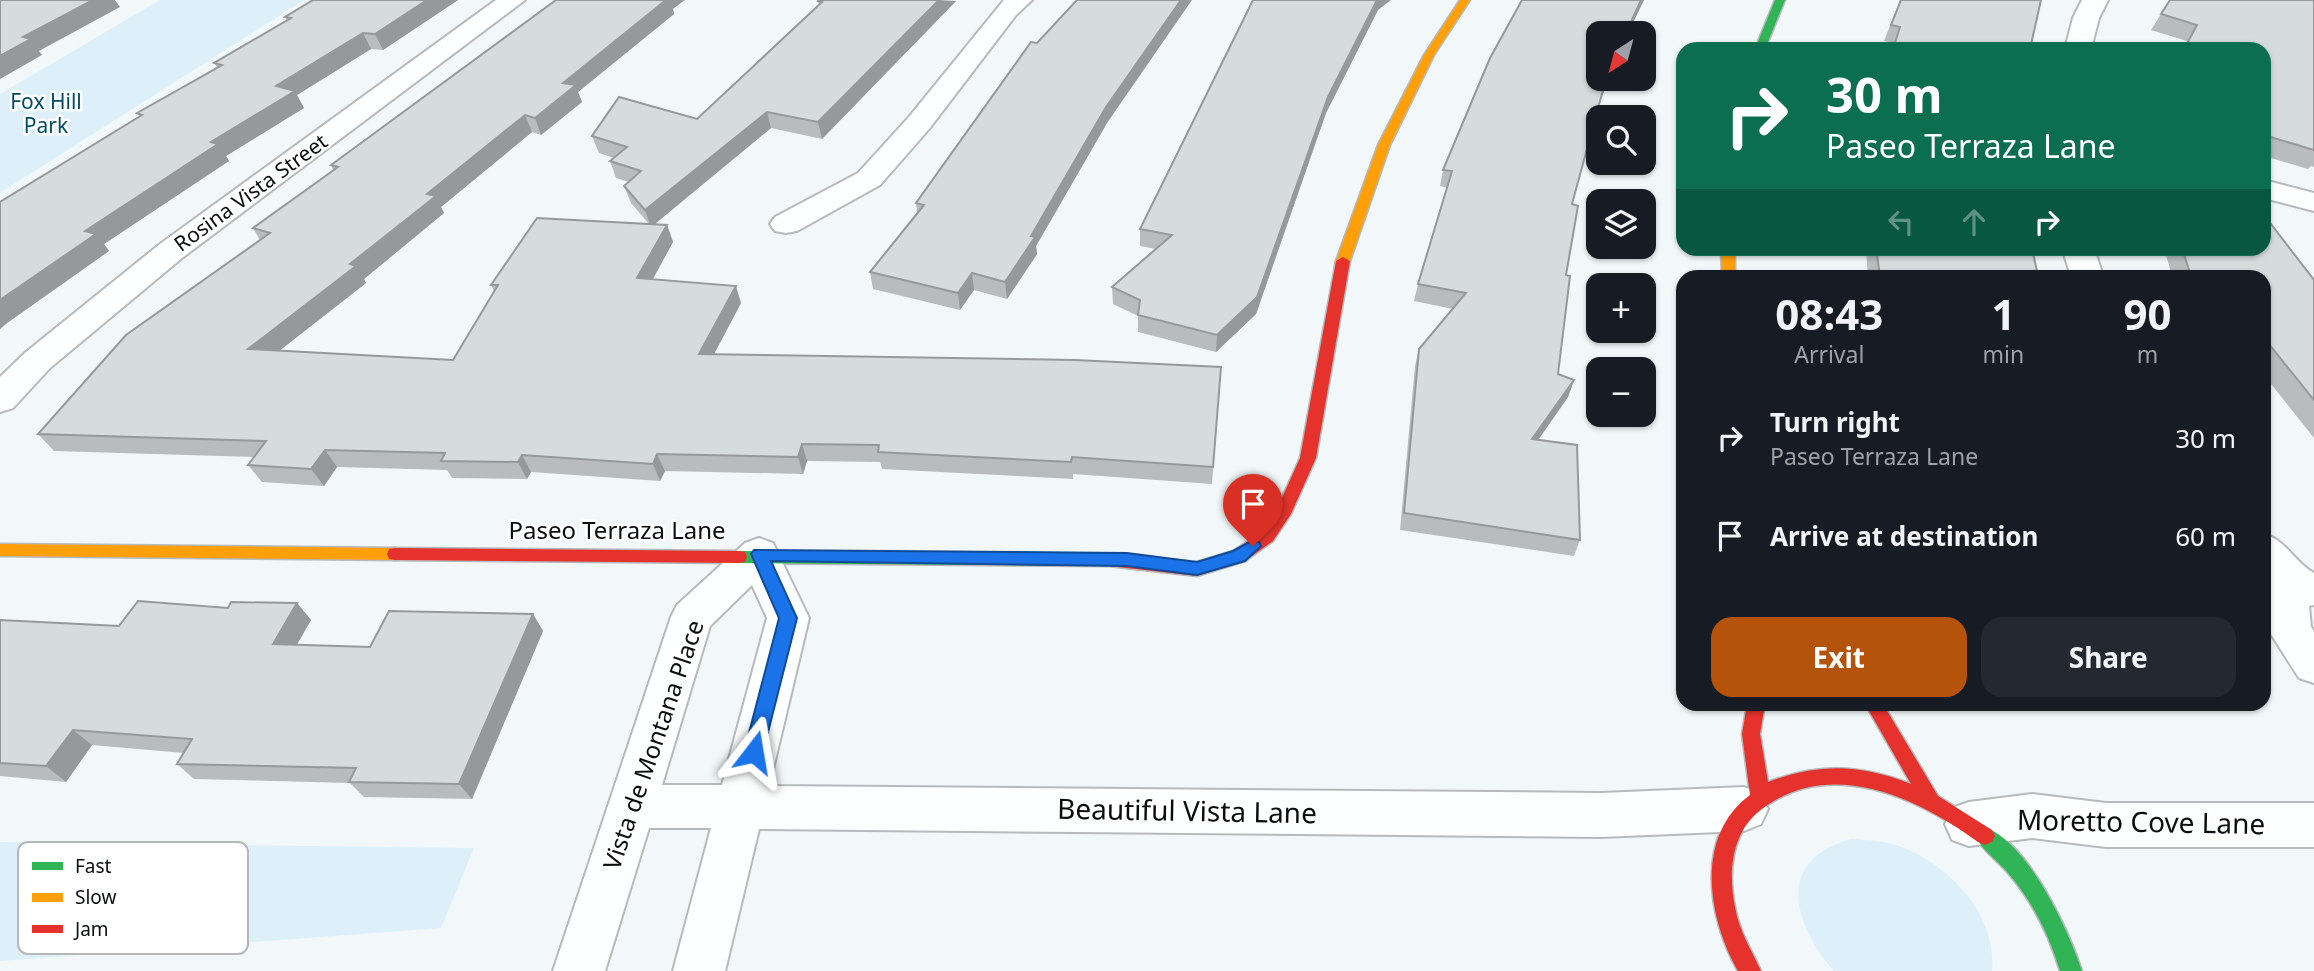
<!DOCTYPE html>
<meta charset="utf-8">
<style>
body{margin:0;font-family:"Noto Sans",sans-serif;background:#242831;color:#f1f3f6;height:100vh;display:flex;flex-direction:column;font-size:26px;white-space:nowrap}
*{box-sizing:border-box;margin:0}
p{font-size:23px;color:#9ea1a6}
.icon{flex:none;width:38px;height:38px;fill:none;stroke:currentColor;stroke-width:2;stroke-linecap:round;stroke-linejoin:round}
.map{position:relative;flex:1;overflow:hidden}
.sheet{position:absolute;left:1676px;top:270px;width:595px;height:441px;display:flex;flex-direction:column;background:#171b24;border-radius:21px;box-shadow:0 2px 5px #0004}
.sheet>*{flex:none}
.top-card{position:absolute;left:1676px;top:42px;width:595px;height:214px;border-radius:21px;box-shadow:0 2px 5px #0004;background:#0b6e4f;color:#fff;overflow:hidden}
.needle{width:46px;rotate:216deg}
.tools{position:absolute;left:1586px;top:21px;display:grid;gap:14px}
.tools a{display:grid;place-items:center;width:70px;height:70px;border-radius:14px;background:#171b24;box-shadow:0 2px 5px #0004;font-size:35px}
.pin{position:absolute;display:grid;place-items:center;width:60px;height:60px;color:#fff;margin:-72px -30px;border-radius:50% 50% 50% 0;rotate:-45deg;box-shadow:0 0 7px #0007}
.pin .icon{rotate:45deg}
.me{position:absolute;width:77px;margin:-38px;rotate:14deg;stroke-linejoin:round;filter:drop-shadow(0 0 5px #0008)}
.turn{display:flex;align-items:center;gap:24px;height:147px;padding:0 35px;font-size:32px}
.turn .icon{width:91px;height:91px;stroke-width:2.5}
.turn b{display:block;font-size:49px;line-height:60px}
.lanes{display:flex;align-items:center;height:66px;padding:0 35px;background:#0003;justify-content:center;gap:35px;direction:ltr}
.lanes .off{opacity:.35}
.eta{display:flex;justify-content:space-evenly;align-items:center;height:119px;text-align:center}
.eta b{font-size:42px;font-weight:700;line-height:49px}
.action{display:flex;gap:14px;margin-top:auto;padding:14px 35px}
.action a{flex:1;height:80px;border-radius:21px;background:#b45309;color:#fff;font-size:28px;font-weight:700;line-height:80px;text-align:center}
.action a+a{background:#242831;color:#f1f3f6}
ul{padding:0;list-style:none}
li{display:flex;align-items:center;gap:21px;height:98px;padding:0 35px}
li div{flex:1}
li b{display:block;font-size:26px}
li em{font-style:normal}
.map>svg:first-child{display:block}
.green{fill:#ddf0fa}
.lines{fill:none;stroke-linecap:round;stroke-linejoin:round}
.street-casing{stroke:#b6babc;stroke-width:4}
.fast-casing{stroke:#b6babc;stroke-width:3}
.slow-casing{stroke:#b6babc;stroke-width:3}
.jam-casing{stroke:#b6babc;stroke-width:3}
.street{fill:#fdfefe;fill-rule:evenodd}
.fast{fill:#30b455;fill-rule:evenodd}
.slow{fill:#ff9f0a;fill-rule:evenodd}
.jam{fill:#e5322d;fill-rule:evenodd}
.wall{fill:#b8bcbe}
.shaded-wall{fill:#96999b}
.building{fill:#d6dbdd;stroke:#96999b;stroke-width:2}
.route{fill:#1a73e8;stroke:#114b97;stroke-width:2}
.labels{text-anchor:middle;stroke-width:5;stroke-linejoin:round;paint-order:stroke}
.far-park-label{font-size:21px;fill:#004c68;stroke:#fff}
.far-street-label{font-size:21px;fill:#0a0e10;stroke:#fff}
.street-label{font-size:24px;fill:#0a0e10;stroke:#fff}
.near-street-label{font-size:28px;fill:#0a0e10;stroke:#fff}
.key{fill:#fff;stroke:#b6b7b7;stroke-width:2}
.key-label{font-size:19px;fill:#0a0e10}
</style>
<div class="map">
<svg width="2314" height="971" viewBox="0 0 2314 971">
<rect width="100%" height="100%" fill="#f2f8fa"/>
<g class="green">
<polygon points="160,0 304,0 0,193 0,94"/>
<path d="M1851,839C1870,840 1891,841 1909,850C1955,871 1997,918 1992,971H1834C1793,924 1774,860 1851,839Z"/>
<polygon points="0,842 474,848 441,928 0,961"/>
</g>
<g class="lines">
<g class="street-casing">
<g id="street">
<polygon points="496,0 525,0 182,258 50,368 13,408 0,412 0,377 26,352 160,244"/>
<polygon points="1004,0 1032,0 1016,15 929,129 880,185 797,231 786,233 775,231 770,224 775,217 858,173 909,117"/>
<polygon points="2082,0 2108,0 2099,18 2091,49 2065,49 2073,18"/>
<polygon points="2264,180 2314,193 2314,211 2264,198"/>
<polygon points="2062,248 2094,248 2103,276 2071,276"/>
<path d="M2264,534C2286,540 2294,562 2314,573V605L2309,606L2311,627L2314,631V683L2299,678L2269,631Z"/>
<path d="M759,538L773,543L809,618L769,786L1601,793L1744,787L1761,794L1768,809L1761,824L1744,831L1601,837L759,829L725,971H673L711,828H649L605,971H553L671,617L677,605L745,543ZM752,585L767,618L722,785H662L710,626Z"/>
<polygon points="2032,794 2106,803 2314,803 2314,847 2106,847 2032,838 1969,846 1952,840 1945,824 1952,808 1969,802"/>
</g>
</g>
<g class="fast-casing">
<g id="fast">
<polygon points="1775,0 1785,0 1765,49 1755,49"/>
<polygon points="739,551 1106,554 1112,555 1114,560 1112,565 1106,566 739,563 733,562 731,557 733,552"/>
<path d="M1985,827C2029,844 2068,929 2082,971H2060C2049,935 2033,902 2008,873C1998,861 1982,850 1975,836L1978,830Z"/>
</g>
</g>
<g class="slow-casing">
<g id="slow">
<polygon points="1460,0 1470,0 1434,55 1390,145 1350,261 1348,264 1338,264 1336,261 1378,145 1424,55"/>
<polygon points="1721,248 1735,248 1735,276 1722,276"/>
<polygon points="0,544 395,548 401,549 403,554 401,559 395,560 0,556"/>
</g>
</g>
<g class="jam-casing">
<g id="jam">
<polygon points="1343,257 1350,261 1316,458 1291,514 1273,541 1245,561 1197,576 1100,565 1098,560 1100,555 1106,554 1197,562 1233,551 1261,533 1276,511 1300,458 1336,261"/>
<polygon points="395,548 739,551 745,552 747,557 745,562 739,563 395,560 389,559 387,554 389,549"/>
<path d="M1747,704H1765L1760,734L1768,782C1819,763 1860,764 1911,784L1865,704H1883L1938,796L1992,830L1995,836L1992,842L1985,845L1978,842C1917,797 1830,757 1762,809C1731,832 1728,872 1735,907C1739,931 1751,949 1761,971H1738C1708,919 1694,836 1750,795L1742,734Z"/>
</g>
</g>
<use href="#street" class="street"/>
<use href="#fast" class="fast"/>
<use href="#slow" class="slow"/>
<use href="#jam" class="jam"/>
</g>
<g class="wall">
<polygon points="313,0 458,0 383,50 371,49 297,95 304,108 226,156 229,161 104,244 109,251 7,323 0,329 0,202 139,116 137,113 217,67 214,63 287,21 285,17"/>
<polygon points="1522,0 1644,0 1628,33 1598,33 1598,79 1609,79 1599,104 1572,204 1558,374 1574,380 1568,397 1538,440 1580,540 1574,556 1400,530 1415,366 1419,349 1453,309 1414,301 1418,284 1447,188 1440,186 1443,170"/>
<polygon points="1900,0 2041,0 2030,49 1891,49 1892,43 1884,41"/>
<polygon points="2170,0 2314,0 2314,167 2311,166 2308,169 2264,156 2264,49 2182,49 2187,41 2151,30"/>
<polygon points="818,1 956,1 822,139 771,128 655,224 667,225 673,242 653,279 741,303 714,354 1221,367 1212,484 1073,474 1073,479 882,469 880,462 807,461 803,474 665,471 660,481 531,472 527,479 452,478 447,470 337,467 324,486 262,482 248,465 254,457 54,451 38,434 260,240 253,228 333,170 331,165 673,9 674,14 578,92 582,102 541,135 532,132 441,207 444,213 364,279 366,283 280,350 453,360 494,291 491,285 649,224 631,203 624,186 629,182 616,178 610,161 614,158 599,153 592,136 697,119 819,4"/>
<polygon points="1378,10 1326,113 1256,314 1216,352 1138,332 1138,316 1113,304 1112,287 1156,249 1140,246 1140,229"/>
<polygon points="1107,123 1036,246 1037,254 1007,299 974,290 960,310 873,289 870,272 917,213 916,203"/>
<polygon points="1866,248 2032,248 2038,276 1868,276"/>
<polygon points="2164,248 2264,248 2314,280 2314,438 2264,375 2264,276 2172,276"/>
<polygon points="297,603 311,620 297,645 370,647 533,614 543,631 472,799 364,797 350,783 194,779 177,764 184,753 92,745 66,782 0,776 0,620 119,626 228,608"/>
</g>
<g class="shaded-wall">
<polygon points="93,0 115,0 120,7 39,51 42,55 0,79 0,56 23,37"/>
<polygon points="427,0 458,0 383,50 375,34"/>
<polygon points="665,0 685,0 673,9 674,14 578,92 582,102 541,135 535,118 563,83"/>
<polygon points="939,0 956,1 822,139 818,122"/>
<polygon points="1181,0 1192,0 1107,123 1036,246 1037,254 1007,299 1005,282 1031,236 1106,107"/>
<polygon points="1377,0 1391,0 1378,10 1326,113 1256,314 1216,352 1217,335 1328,97"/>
<polygon points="1641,0 1644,0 1628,33 1626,33"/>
<polygon points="363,33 371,49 297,95 304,108 226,156 229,161 104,244 109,251 7,323 0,329 0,300 85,231 211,142 276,86"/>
<polygon points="1607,79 1609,79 1598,106 1603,90"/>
<polygon points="767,112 771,128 651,227 645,210"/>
<polygon points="525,115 532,132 441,207 444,213 364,279 366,283 260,366 248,349 350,264 427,194"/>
<polygon points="667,225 673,242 644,295 637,278"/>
<polygon points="972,273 974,290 960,310 958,293"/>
<polygon points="736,286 741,303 705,371 699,354"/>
<polygon points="1574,380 1568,397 1527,456 1532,439"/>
<polygon points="802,444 807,461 803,474 798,457"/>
<polygon points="325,450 337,467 324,486 311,469"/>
<polygon points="657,454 665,471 660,481 653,464"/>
<polygon points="522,455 531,472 527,479 518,462"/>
<polygon points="297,603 311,620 287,661 273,644"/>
<polygon points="533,614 543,631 472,799 459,784"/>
<polygon points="73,730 92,745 66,782 46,766"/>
</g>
<g class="building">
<polygon points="0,0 93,0 23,37 31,39 0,56"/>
<polygon points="313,0 427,0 375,34 363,33 276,86 295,91 211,142 218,144 85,231 96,234 0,300 0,202 142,115 137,113 222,65 214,63 291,18 285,17"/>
<polygon points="556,0 666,0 563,83 576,85 535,118 525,115 427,194 436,196 350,264 356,266 248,349 453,360 498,285 491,285 537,218 667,225 637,278 736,286 699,354 1075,360 1221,367 1213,467 1072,457 1071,462 878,452 879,445 802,444 798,457 657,454 653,464 522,455 518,462 441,461 445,453 325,450 311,469 248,465 266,441 38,434 126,335 270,233 253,228 338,167 331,165"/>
<polygon points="819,0 939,0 818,122 767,112 645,210 624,186 641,171 610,161 627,147 592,136 619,97 697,119 822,2 818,1"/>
<polygon points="1077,0 1181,0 1106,107 1031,236 1035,237 1005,282 972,273 958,293 870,272 924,205 916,203 1031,42 1037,43"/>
<polygon points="1253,0 1377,0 1328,97 1257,297 1217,335 1138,315 1140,300 1112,287 1172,235 1140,229"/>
<polygon points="1522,0 1641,0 1626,33 1598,33 1598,79 1607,79 1603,90 1572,204 1578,206 1566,275 1570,276 1558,374 1574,380 1532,439 1577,445 1580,540 1404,513 1419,349 1466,293 1418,284 1452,171 1443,170 1490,58"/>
<polygon points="1901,0 2041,0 2030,49 1893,49 1900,27 1891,25"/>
<polygon points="2170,0 2314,0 2314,150 2264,135 2264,49 2184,49 2197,25 2161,14"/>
<polygon points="2264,215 2314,280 2314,400 2264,338 2264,276 2191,276 2182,248 2264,248"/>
<polygon points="1876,248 2032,248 2038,276 1880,276"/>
<polygon points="138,601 228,608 231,602 297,603 273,644 370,647 389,611 533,614 459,784 349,782 356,768 177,764 192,739 73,730 46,766 0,763 0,620 119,626"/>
</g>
<polygon class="route" points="1253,540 1259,542 1261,546 1245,561 1197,575 1127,566 771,561 797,618 763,752 760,758 754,760 747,758 744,752 779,618 751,554 754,550 1127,553 1197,562 1233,551"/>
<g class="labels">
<g class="far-park-label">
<text x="46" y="109">Fox Hill<tspan x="46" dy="24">Park</tspan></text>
</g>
<g class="far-street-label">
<text transform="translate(251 193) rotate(-36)" y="7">Rosina Vista Street</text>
</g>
<g class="street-label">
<text x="617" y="539">Paseo Terraza Lane</text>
<text transform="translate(654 745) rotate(-71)" y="8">Vista de Montana Place</text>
</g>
<g class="near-street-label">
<text transform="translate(1187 811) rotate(1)" y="10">Beautiful Vista Lane</text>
<text transform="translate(2141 822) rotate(1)" y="10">Moretto Cove Lane</text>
</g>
</g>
<rect x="18" y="842" width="230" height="112" rx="10" class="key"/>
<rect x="32" y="862" width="31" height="8" fill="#30b455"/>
<rect x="32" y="893" width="31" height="9" fill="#ff9f0a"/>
<rect x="32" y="925" width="31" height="8" fill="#e5322d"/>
<g class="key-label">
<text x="75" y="873">Fast</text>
<text x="75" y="904">Slow</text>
<text x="75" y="936">Jam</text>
</g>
</svg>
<div class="tools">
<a><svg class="needle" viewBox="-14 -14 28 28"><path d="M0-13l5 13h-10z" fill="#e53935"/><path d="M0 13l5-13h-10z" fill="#9ea1a6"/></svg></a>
<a><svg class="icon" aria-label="search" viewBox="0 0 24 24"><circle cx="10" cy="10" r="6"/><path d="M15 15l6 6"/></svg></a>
<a><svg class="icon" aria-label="layers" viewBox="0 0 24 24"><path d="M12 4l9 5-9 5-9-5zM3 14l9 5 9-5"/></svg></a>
<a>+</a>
<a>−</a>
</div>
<div class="pin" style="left:1253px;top:546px;background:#d93025"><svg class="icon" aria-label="arrive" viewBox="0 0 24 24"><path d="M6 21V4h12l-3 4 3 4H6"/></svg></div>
<svg class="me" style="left:754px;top:752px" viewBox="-20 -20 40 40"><path d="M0-17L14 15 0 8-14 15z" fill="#1a73e8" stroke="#fff" stroke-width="4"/></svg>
<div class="top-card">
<div class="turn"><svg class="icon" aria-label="right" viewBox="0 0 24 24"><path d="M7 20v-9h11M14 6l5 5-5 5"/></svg><div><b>30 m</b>Paseo Terraza Lane</div></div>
<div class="lanes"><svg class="icon off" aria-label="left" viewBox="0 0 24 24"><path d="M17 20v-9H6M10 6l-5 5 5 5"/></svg><svg class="icon off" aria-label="ahead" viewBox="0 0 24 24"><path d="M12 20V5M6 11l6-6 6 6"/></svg><svg class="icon" aria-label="right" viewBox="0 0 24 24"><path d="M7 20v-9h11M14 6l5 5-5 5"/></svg></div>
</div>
<section class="sheet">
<div class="eta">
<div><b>08:43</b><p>Arrival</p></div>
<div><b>1</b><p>min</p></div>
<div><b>90</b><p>m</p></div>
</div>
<ul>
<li><svg class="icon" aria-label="right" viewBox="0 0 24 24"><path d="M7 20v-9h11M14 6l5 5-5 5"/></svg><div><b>Turn right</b><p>Paseo Terraza Lane</p></div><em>30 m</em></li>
<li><svg class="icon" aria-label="arrive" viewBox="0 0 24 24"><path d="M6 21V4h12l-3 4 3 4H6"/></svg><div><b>Arrive at destination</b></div><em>60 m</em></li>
</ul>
<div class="action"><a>Exit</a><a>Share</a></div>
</section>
</div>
